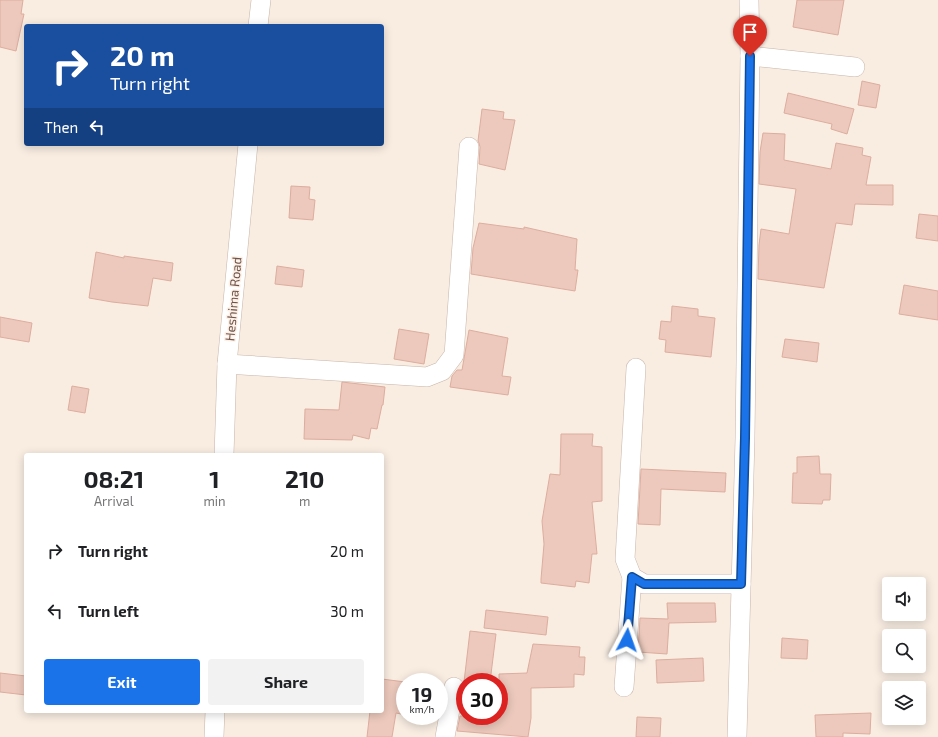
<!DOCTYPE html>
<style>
body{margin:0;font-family:"Exo 2",sans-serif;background:#f2f2f2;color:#202124;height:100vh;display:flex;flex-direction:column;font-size:15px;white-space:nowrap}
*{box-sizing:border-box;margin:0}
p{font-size:13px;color:#757577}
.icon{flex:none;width:22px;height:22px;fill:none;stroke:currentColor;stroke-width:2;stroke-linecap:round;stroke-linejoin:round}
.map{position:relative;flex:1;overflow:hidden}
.sheet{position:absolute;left:24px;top:453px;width:360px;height:260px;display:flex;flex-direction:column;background:#fff;border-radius:4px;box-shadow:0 2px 10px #0003}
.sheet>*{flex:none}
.top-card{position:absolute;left:24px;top:24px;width:360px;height:122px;border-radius:4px;box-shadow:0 2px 10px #0003;background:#1a4fa0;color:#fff;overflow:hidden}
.fabs{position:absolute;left:882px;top:577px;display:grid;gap:8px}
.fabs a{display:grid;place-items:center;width:44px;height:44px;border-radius:4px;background:#fff;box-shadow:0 2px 10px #0003;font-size:20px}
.speed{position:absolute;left:396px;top:673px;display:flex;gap:8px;font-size:20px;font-weight:700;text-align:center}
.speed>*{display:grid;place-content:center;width:52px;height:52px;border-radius:50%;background:#fff;box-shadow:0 2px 10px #0003;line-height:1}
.speed small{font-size:10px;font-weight:400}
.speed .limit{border:6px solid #d22;background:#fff;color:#111}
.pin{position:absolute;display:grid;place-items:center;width:34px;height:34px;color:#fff;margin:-41px -17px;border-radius:50% 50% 50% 0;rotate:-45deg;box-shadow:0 0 4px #0007}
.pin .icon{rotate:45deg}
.me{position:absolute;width:44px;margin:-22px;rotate:4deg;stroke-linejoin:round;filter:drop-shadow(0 0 3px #0008)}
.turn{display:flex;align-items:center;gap:14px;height:84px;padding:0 20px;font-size:18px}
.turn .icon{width:52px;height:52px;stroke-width:2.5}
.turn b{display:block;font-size:28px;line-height:34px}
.then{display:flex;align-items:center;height:38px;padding:0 20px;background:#0003;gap:8px;font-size:15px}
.eta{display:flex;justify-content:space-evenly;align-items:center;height:68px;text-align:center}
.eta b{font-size:24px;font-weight:700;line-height:28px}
.button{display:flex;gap:8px;margin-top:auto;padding:8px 20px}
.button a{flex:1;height:46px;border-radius:4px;background:#1a73e8;color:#fff;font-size:16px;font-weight:700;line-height:46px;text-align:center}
.button a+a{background:#f2f2f2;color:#202124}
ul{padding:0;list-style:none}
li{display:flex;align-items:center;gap:12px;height:60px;padding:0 20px}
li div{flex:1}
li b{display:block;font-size:15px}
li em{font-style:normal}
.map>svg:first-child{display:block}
.building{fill:#ecc9bc;stroke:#ddad9e}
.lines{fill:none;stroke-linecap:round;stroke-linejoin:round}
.street-casing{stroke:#c8b4aa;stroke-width:20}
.street{stroke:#fff;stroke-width:19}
.route-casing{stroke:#114b97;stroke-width:10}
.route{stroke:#1a73e8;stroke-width:7}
.labels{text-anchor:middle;stroke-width:3;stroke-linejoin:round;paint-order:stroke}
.street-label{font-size:13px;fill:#6e534b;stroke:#fdf1e7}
</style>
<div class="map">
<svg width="938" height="737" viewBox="0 0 938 737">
<rect width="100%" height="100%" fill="#f9ede2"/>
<g class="building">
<polygon points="0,0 23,0 21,14 24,14 16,51 0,47"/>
<polygon points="797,0 844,0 838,35 793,27"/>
<polygon points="862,81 880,85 876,108 858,105"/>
<polygon points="788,93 854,109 847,134 831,129 832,124 784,113"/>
<polygon points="482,109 504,112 503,119 515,120 505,170 479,164 480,147 479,143 478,141"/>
<polygon points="763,133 785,134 784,160 831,169 836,143 863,148 862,155 871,157 866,185 893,185 893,205 855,204 852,225 836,223 824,288 758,279 759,245 761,229 789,234 796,189 759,184 760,152"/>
<polygon points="291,186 310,187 309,199 315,200 313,220 289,218"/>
<polygon points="919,214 938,216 938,241 916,238"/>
<polygon points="479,223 524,229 524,227 577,239 575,270 578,270 575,291 471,274 473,248"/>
<polygon points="96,252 124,258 124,256 173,263 171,281 153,278 148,306 112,302 89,298"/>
<polygon points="277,266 304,270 302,287 275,284"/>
<polygon points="904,285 938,291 938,320 899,314"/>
<polygon points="672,306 698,309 698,316 715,318 711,357 665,352 666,340 659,339 661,321 671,322"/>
<polygon points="0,317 32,323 29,342 0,337"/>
<polygon points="399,329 429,334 424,364 394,359"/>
<polygon points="469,330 508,338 502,376 511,377 508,395 450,387 452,376 457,370 462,370"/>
<polygon points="785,339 819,343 817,362 782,357"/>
<polygon points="342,382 385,387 383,405 382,405 377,429 371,428 369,439 353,435 352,440 304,439 305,409 339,410"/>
<polygon points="72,386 89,389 85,413 68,410"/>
<polygon points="561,434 593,434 592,446 602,447 602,501 592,502 597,554 592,554 589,583 576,581 575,587 541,583 541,579 544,544 542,521 550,474 560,475"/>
<polygon points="819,456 820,474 831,474 830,500 823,500 822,504 792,503 793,473 797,473 797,457"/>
<polygon points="641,469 726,473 725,492 661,489 660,525 638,524"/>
<polygon points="667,603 715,603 716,622 669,623 667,654 638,652 640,618 668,619"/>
<polygon points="486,610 548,617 546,635 484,628"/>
<polygon points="470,631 496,634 490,682 464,682"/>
<polygon points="782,638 808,640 807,659 781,658"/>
<polygon points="533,644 580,647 579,657 585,657 584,675 574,674 574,687 531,688 531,718 528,737 457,731 460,716 499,716 499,674 527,673"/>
<polygon points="703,658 704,681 657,683 656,660"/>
<polygon points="0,673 26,676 26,695 0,692"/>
<polygon points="382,679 405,682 401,714 396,713 392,737 367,737 370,711 382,711"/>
<polygon points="871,713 870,734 843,733 843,737 816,737 815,715"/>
<polygon points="637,717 661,718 660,737 636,737"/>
</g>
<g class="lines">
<g class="street-casing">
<g id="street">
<polyline points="258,26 261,0"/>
<polyline points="750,56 855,67"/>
<polyline points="227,364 427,377 442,371 454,355 469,147"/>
<polyline points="636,368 625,559 632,577 644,584 741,584"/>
<polyline points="224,455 227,364 248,144"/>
<polyline points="624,687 632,577"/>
<polyline points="214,737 215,711"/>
<polyline points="445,737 454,687"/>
<polyline points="737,737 745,438 750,56 749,0"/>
</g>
</g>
<use href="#street" class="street"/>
</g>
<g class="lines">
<g class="route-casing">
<polyline id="route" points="627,640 632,577 644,584 741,584 745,438 750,56"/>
</g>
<use href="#route" class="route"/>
</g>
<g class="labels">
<g class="street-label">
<text transform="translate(233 299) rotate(-85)" y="5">Heshima Road</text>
</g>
</g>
</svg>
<div class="fabs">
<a><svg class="icon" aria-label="sound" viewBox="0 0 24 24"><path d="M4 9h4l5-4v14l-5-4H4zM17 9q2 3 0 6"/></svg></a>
<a><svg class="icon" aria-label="search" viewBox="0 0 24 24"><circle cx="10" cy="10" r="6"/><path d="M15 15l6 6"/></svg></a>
<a><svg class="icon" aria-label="layers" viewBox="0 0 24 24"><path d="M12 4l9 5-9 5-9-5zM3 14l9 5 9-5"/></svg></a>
</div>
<div class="speed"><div>19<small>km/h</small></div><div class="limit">30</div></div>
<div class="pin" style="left:750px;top:56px;background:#d93025"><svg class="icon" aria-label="arrive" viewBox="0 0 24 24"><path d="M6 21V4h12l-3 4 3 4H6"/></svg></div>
<svg class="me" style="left:627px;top:640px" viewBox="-20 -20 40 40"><path d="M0-17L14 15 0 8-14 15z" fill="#1a73e8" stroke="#fff" stroke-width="4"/></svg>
<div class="top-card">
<div class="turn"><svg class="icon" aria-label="right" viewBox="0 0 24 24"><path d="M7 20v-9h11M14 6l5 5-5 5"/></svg><div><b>20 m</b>Turn right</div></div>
<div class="then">Then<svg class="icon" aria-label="left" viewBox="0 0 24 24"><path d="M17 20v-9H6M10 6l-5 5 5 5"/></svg></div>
</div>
<section class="sheet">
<div class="eta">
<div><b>08:21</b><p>Arrival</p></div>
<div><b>1</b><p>min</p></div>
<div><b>210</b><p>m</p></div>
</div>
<ul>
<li><svg class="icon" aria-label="right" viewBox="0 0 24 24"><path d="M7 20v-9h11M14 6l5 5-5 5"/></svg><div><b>Turn right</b></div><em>20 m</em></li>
<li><svg class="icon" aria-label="left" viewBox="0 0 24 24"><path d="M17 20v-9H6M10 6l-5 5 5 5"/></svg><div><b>Turn left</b></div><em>30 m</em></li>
</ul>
<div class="button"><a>Exit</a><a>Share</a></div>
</section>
</div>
